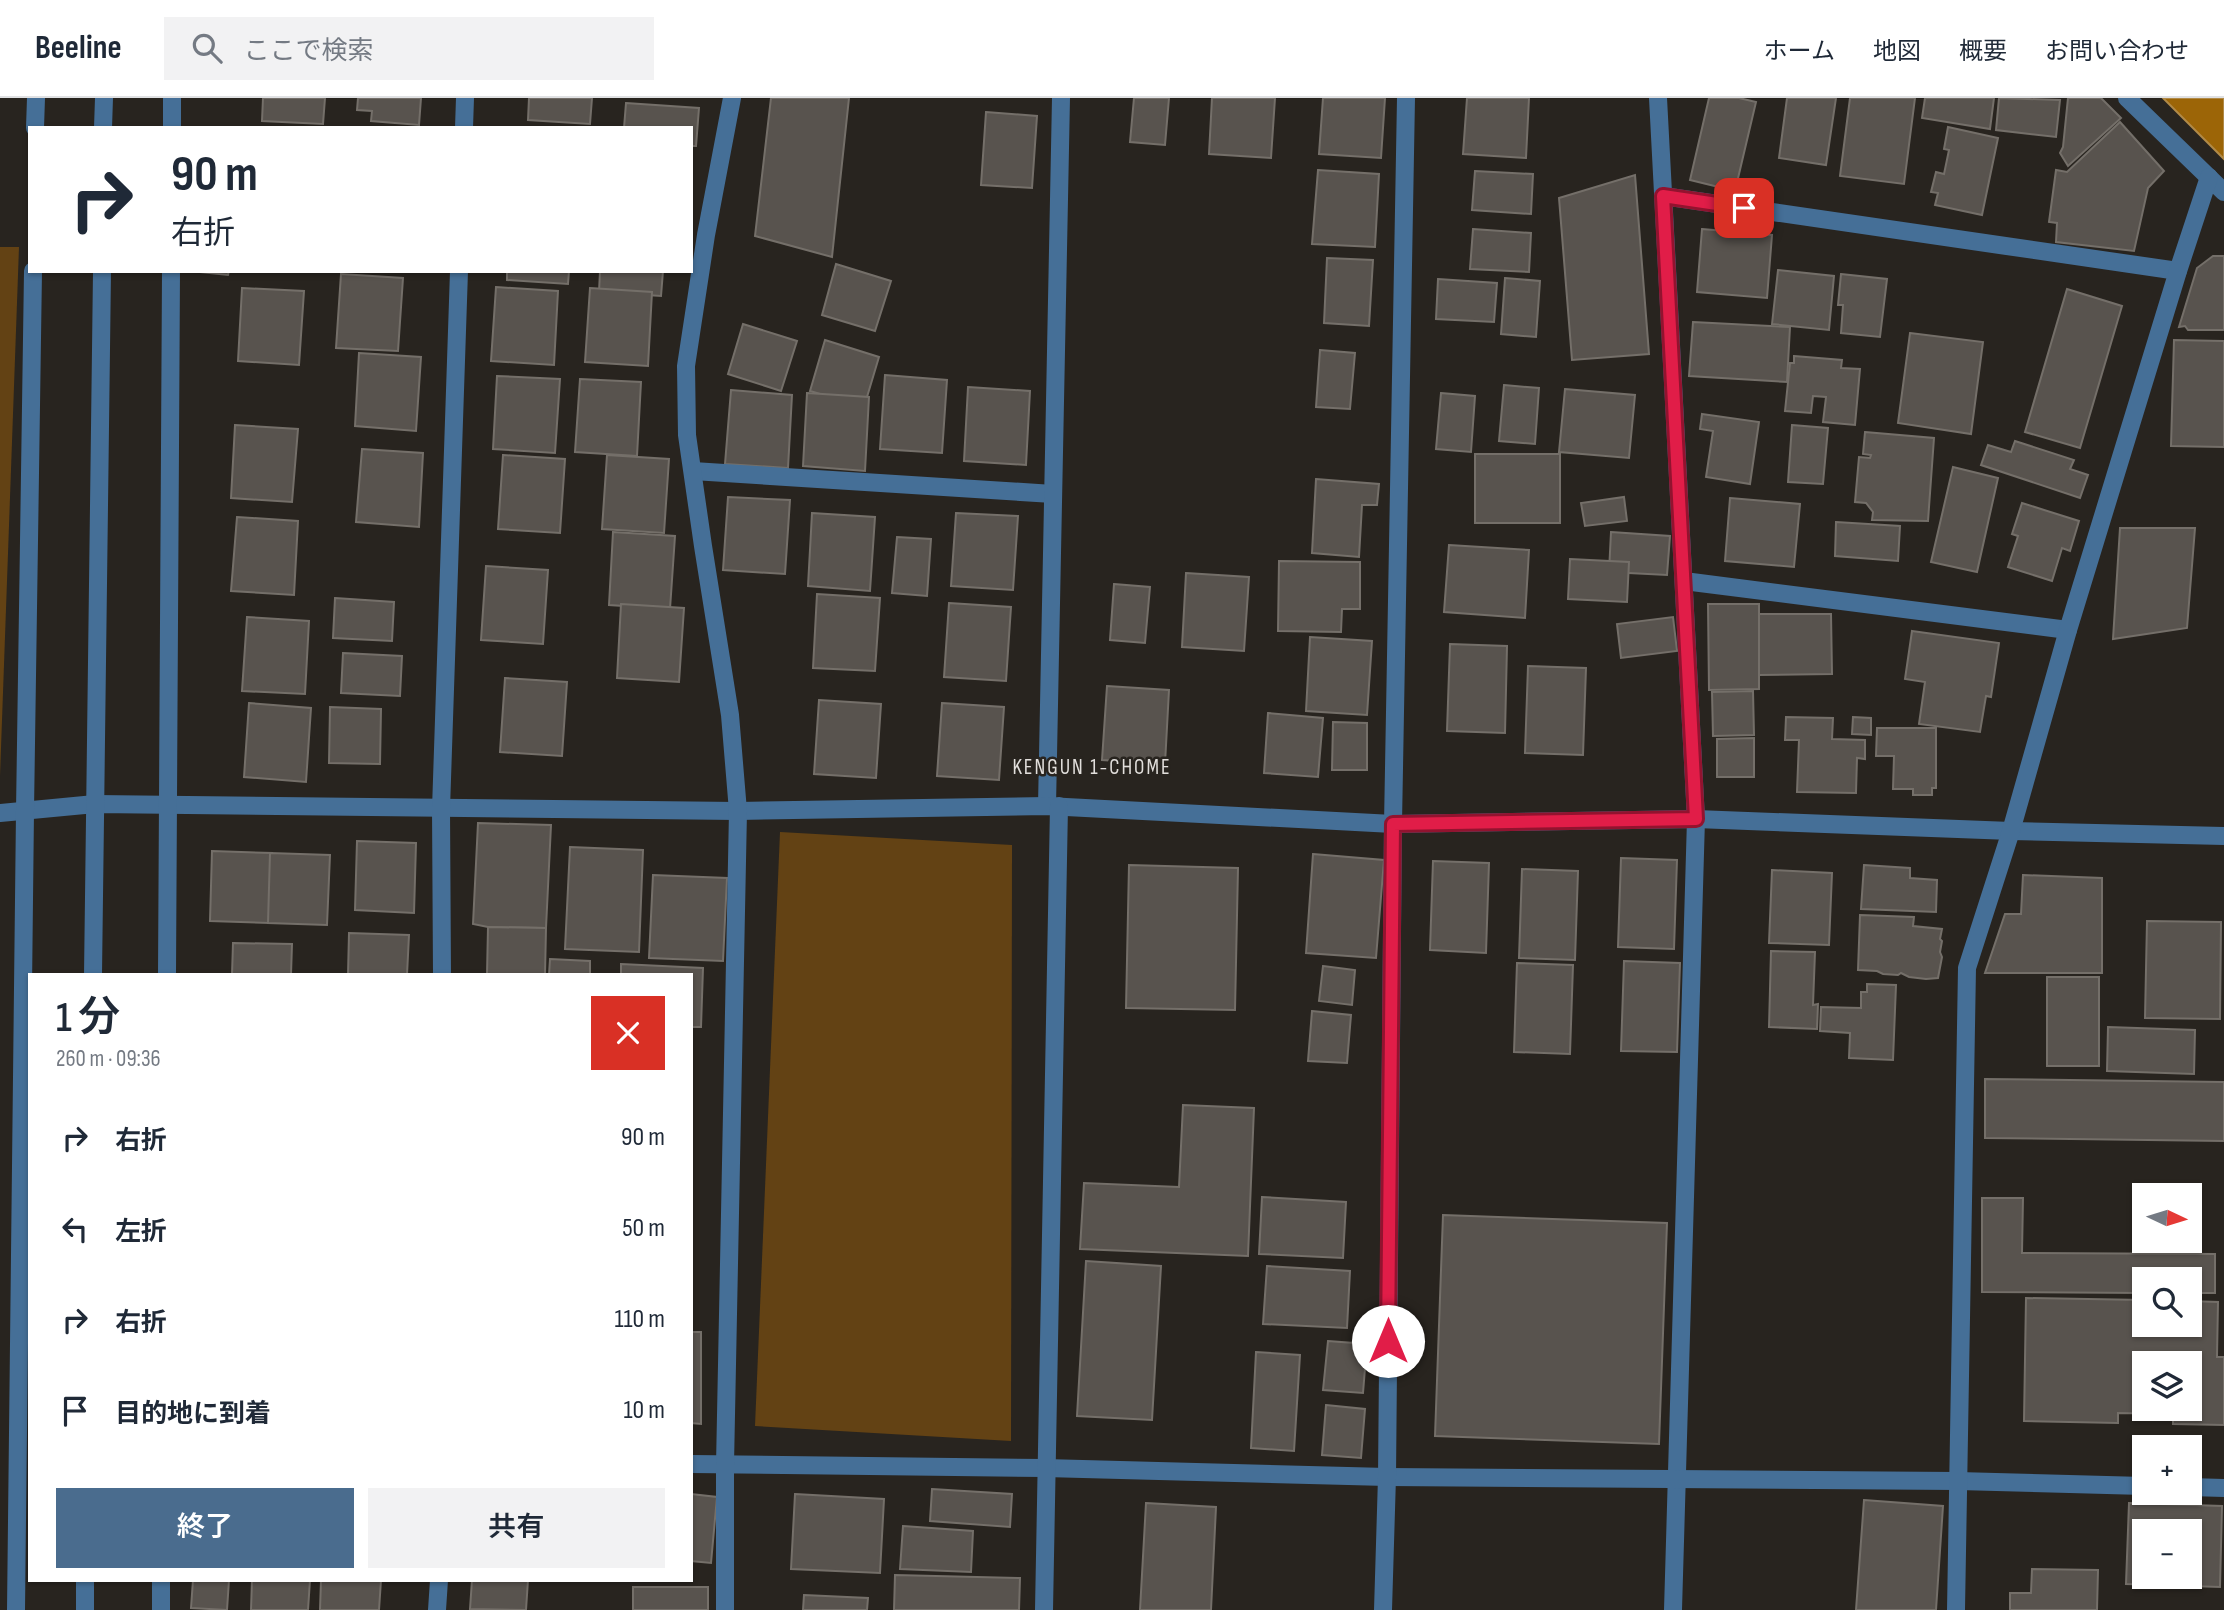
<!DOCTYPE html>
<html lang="ja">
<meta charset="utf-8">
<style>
body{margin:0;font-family:"Sofia Sans Condensed","Noto Sans JP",sans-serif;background:#f2f2f3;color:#1f2937;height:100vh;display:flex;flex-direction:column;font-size:26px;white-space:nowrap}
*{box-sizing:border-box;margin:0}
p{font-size:23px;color:#747a83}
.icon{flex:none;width:38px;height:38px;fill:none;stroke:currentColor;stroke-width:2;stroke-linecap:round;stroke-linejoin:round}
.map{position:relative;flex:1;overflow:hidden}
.details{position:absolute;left:28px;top:875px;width:665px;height:609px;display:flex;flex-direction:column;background:#fff;border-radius:0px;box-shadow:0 2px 5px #0004}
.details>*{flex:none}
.hud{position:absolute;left:28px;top:28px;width:665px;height:147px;border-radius:0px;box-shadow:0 2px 5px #0004;background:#fff;color:#1f2937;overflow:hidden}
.needle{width:46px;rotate:94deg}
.fabs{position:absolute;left:2132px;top:1085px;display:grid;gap:14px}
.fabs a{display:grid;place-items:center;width:70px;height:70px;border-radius:0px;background:#fff;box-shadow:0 2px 5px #0004;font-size:35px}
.pin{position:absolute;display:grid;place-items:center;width:60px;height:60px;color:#fff;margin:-30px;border-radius:14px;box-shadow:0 4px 10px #0006}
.me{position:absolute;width:77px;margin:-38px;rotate:0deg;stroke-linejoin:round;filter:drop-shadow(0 0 5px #0008)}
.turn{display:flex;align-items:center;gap:24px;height:147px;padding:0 28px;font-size:32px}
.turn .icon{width:91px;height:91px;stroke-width:2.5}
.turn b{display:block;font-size:49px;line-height:60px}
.round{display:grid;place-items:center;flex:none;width:74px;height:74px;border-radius:0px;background:#f2f2f3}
.summary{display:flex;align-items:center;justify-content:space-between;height:119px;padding:0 28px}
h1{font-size:42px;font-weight:600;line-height:52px}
.button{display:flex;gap:14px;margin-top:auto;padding:14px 28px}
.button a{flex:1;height:80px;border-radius:0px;background:#4a6c8e;color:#fff;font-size:28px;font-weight:600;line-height:80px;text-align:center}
.button a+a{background:#f2f2f3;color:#1f2937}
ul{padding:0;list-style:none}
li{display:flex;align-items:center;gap:21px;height:91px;padding:0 28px}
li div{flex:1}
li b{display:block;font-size:26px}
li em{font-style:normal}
header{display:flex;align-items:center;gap:42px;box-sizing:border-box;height:98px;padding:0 35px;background:#fff;border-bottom:2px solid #e0e1e3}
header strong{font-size:33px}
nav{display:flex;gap:38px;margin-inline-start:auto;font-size:24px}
.search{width:490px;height:63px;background:#f2f2f3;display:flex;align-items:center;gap:18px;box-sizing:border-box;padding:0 24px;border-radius:0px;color:#747a83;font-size:26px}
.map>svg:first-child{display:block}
.green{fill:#634214}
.water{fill:#9c6507;stroke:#b18a47;stroke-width:2}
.building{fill:#58534e;stroke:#746f69;stroke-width:2;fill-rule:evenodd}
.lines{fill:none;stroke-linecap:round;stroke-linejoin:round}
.minor{stroke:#456f97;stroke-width:18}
.route-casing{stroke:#92132f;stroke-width:18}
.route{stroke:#e11d48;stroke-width:12}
.labels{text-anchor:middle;stroke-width:5;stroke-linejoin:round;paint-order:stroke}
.neighbourhood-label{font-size:21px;letter-spacing:2px;fill:#e2dfdc;stroke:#28241f}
</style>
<header>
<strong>Beeline</strong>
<div class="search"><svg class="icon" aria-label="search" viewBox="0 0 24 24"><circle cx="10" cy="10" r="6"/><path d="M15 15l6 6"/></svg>ここで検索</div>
<nav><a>ホーム</a><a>地図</a><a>概要</a><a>お問い合わせ</a></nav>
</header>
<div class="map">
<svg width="2224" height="1512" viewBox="0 0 2224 1512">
<rect width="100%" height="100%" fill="#28241f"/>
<g class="green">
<polygon points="0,149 19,149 0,678"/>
<polygon points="780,734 1012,747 1011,1343 755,1328"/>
</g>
<polygon class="water" points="2163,0 2224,0 2224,61"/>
<g class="building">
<polygon points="263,0 325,0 323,26 262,23"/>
<polygon points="358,0 421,0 419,27 371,23 372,13 357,12"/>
<polygon points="529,0 592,0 590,26 528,22"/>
<polygon points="771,0 849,0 832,159 755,138"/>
<polygon points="1134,0 1169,0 1165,47 1130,44"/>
<polygon points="1212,0 1275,0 1271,60 1209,56"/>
<polygon points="1323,0 1385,0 1381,60 1319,56"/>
<polygon points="1467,0 1529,0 1526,60 1463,56"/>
<polygon points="1709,0 1739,0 1756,4 1735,93 1690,82"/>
<polygon points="1787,0 1836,0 1826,67 1779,60"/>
<polygon points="1850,0 1915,0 1904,86 1840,78"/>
<polygon points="1925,0 1994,0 1990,31 1922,20"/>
<polygon points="1999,0 2060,2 2056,39 1996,32"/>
<polygon points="2068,0 2101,0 2121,20 2068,68 2060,55 2063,49"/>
<polygon points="626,5 699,10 696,48 691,48 691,30 624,30"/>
<polygon points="986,14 1037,18 1032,90 981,87"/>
<polygon points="2120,24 2164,73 2148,90 2134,153 2056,144 2057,125 2049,124 2056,72 2067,74"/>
<polygon points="1948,29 1998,40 1982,117 1935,107 1938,95 1931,94 1936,74 1944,76 1949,52 1944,51"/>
<polygon points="1318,72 1379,76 1375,149 1312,146"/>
<polygon points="1475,73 1533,76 1531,116 1472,112"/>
<polygon points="1635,77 1649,256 1572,262 1559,100"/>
<polygon points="1473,131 1531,135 1529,174 1470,171"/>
<polygon points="1702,131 1772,137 1767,200 1697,194"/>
<polygon points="2213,158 2224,158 2224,232 2188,232 2185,228 2179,229 2197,170"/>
<polygon points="1327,160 1373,162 1369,228 1324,225"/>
<polygon points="836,166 891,183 875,233 822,217"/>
<polygon points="1778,172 1834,178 1829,232 1772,226"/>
<polygon points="190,173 229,173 228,177"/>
<polygon points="507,173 569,173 568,186 507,182"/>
<polygon points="600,173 663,173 661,198 599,194"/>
<polygon points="341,176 403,180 398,253 336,250"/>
<polygon points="1841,176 1887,181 1880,239 1841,235 1843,207 1838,207"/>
<polygon points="1505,180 1540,183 1536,239 1501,236"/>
<polygon points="1438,181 1497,185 1494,224 1436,221"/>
<polygon points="496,189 558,193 554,267 491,263"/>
<polygon points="242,190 304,193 299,267 238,263"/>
<polygon points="590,190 652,194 648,268 585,264"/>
<polygon points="2067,191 2122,208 2080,350 2025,334"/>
<polygon points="1693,224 1790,229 1787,284 1689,278"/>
<polygon points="743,226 797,243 781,293 728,276"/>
<polygon points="1910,235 1983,244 1971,336 1898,325"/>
<polygon points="825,242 879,259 864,309 810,293"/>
<polygon points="2174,242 2224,243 2224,349 2171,348"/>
<polygon points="1320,252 1355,255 1350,311 1316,309"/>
<polygon points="359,255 421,259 416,333 355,328"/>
<polygon points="1794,258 1842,262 1841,270 1860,271 1855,327 1823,324 1826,299 1813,298 1811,315 1785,313 1790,265 1794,265"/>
<polygon points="885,277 947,282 942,355 880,351"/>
<polygon points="497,278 560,281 555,355 493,351"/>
<polygon points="580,281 641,284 637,358 575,354"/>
<polygon points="1504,287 1539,290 1535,346 1499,343"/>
<polygon points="968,289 1030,293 1026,367 964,363"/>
<polygon points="1565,291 1635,297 1629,360 1559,354"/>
<polygon points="731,292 792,297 788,370 725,366"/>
<polygon points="807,295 869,299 865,373 803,368"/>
<polygon points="1441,295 1475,298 1471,354 1436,351"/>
<polygon points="1702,316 1759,324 1750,386 1706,379 1713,333 1700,331"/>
<polygon points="235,327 298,331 292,404 231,400"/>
<polygon points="1792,327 1828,330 1823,386 1788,384"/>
<polygon points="1865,334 1934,340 1928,423 1872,422 1873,414 1866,405 1855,404 1859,359 1870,360 1871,357 1863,356"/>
<polygon points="2015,343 2074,362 2070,371 2088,377 2080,400 1981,367 1988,347 2011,354"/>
<polygon points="362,351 423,355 419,429 356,424"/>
<rect x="1475" y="356" width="85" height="69"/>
<polygon points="503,357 565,361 560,435 498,431"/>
<polygon points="607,357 669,361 664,435 602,431"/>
<polygon points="1953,369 1998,380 1977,474 1931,464"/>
<polygon points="1316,381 1379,386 1377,407 1362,407 1359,459 1312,455"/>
<polygon points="728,399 790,402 785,476 723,472"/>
<polygon points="1624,399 1627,423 1585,428 1581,405"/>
<polygon points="1730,400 1800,406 1794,469 1725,463"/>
<polygon points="2022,405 2079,423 2070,453 2062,450 2052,483 2008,469 2018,438 2012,436"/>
<polygon points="812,415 875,419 870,493 808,488"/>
<polygon points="956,415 1018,418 1013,492 951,488"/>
<polygon points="237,419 298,423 294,497 231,493"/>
<polygon points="1836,424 1900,428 1898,463 1835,458"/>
<polygon points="2120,430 2195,430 2187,530 2113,541"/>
<polygon points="613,434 675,438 670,511 609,507"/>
<polygon points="1611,434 1670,438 1667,477 1609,474"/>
<polygon points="897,439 931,441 927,498 892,495"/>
<polygon points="1449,447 1529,452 1525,520 1444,514"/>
<polygon points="1570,461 1629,464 1627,504 1568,501"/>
<polygon points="1279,463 1360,464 1360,511 1342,511 1341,534 1278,533"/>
<polygon points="486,468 548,472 543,546 481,542"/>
<polygon points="1186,475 1249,479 1244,553 1182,549"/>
<polygon points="1114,486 1150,489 1145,545 1110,542"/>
<polygon points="817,496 880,500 875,573 813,570"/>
<polygon points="335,500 394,504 392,543 333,540"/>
<polygon points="949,505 1011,509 1006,583 944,579"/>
<polygon points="621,506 684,510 679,584 617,580"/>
<polygon points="1708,506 1759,506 1759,591 1709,592"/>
<polygon points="1759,516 1831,516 1832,576 1759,577"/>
<polygon points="247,519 309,523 305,596 242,593"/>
<polygon points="1673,519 1677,553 1621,560 1617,526"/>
<polygon points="1912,533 1999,545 1991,599 1986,598 1980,634 1919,626 1925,584 1905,581"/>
<polygon points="1310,539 1372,543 1367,617 1306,613"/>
<polygon points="1450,546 1507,548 1505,635 1447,633"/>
<polygon points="343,555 402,558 400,598 341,595"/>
<polygon points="1528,568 1586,570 1583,657 1525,655"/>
<polygon points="505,580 567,584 562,658 500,654"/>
<polygon points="1107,588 1169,592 1165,666 1102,662"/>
<polygon points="1753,593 1754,637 1713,638 1712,594"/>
<polygon points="819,602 881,606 876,680 814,676"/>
<polygon points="249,605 311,610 306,684 244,679"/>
<polygon points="942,605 1004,609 999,682 937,678"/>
<polygon points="330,609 381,611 380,666 329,665"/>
<polygon points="1268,615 1323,620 1318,679 1264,675"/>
<polygon points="1786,619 1833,620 1832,641 1865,642 1865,661 1857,660 1856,695 1797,694 1799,642 1785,642"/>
<polygon points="1853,619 1871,620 1871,637 1852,636"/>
<polygon points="1333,624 1367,625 1367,672 1332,672"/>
<polygon points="1877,630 1936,630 1936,690 1932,690 1932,697 1913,697 1913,691 1893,691 1894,658 1876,658"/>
<polygon points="1754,640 1754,679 1717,679 1717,641"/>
<polygon points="478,725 551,727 546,830 488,829 473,826"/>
<polygon points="357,743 416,745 414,815 355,812"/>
<polygon points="570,749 643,752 639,854 565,851"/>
<polygon points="212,753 272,755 269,825 210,823"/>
<polygon points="270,755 330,757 327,827 268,825"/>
<polygon points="1313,756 1384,762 1376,860 1306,855"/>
<polygon points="1621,760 1677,762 1674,851 1618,849"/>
<polygon points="1433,763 1489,765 1486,855 1430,852"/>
<polygon points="1129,767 1238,770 1235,912 1126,910"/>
<polygon points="1864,767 1910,770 1910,780 1937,782 1936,814 1861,811"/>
<polygon points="1522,771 1578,773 1575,862 1519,860"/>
<polygon points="1772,772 1832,775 1829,847 1769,845"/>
<polygon points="653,777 727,780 723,863 649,860"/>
<polygon points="2023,777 2102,780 2102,875 1985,875 2005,816 2021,816"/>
<polygon points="1860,817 1914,819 1913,828 1942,831 1940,841 1942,843 1940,854 1942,859 1938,880 1926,881 1909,879 1901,875 1898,877 1883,876 1877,873 1858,872"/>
<polygon points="2147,823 2221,824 2220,921 2145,920"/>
<polygon points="488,829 546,830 545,877 487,877"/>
<polygon points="349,835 409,837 407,877 348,877"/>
<polygon points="233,845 292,846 291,877 232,877"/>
<polygon points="1771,853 1815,854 1813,907 1818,906 1817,931 1769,929"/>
<polygon points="550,861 590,863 590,877 549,877"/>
<polygon points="1624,863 1680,865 1677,954 1621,953"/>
<polygon points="1517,865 1573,867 1570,956 1514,954"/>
<polygon points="621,866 703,870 701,929 691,929 691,877 621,877"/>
<polygon points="1323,868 1355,872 1352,907 1319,903"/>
<rect x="2047" y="879" width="52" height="89"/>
<polygon points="1867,886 1896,887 1893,962 1849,960 1850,935 1820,933 1821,909 1861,910 1861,894 1867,894"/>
<polygon points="1312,913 1351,917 1347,965 1308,963"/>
<polygon points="2108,929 2195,932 2194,976 2107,973"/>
<polygon points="1985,981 2224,984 2224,1043 1985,1040"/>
<polygon points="1183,1007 1254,1010 1248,1158 1080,1151 1084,1085 1179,1089"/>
<polygon points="1262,1099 1346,1104 1343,1160 1259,1156"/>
<polygon points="1982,1100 2023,1100 2022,1155 2215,1156 2215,1195 2189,1195 2189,1181 2144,1181 2144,1195 1982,1194"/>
<polygon points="1443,1117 1667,1125 1659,1346 1435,1338"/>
<polygon points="1086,1163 1161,1168 1152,1322 1077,1318"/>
<polygon points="1267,1168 1350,1173 1347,1230 1263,1226"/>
<path d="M2026,1200L2144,1202V1227H2189V1203L2218,1204L2217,1259H2224V1327L2173,1326V1316L2118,1315V1325L2024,1323ZM2144,1265H2189V1311H2144Z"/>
<polygon points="691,1234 701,1234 701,1326 691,1325"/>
<polygon points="1328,1243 1367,1246 1363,1295 1323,1292"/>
<polygon points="1256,1254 1300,1257 1294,1353 1251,1350"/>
<polygon points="1326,1307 1365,1311 1361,1360 1322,1357"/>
<polygon points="932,1391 1012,1396 1010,1429 930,1423"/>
<polygon points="691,1396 717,1399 711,1465 691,1463"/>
<polygon points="795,1396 884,1401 880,1475 791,1471"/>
<polygon points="1864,1402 1943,1408 1936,1512 1856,1512"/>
<polygon points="1146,1405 1216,1409 1211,1512 1140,1512"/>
<path d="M2129,1405L2222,1408L2220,1489L2126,1486ZM2144,1433H2189V1479H2144Z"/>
<polygon points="903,1428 973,1433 971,1474 900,1471"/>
<polygon points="2032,1471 2098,1472 2097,1512 2010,1512 2010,1495 2031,1495"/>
<polygon points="895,1477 1020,1480 1019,1512 894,1512"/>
<polygon points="193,1482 229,1482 227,1512 191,1510"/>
<polygon points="252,1482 310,1482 308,1512 251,1512"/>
<polygon points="321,1482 381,1482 379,1512 320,1512"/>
<polygon points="472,1482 528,1482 526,1512 470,1511"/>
<rect x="633" y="1489" width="75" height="23"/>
<polygon points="804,1497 868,1500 867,1512 803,1512"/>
</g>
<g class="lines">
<g class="minor">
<polyline points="1658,0 1696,721 1673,1512"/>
<polyline points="2127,0 2224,94"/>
<polyline points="35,30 36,0"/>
<polyline points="103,30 104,0"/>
<polyline points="172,30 172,0"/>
<polyline points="464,30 465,0"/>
<polyline points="1663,98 2178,173"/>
<polyline points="693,373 1053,396"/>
<polyline points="1684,483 2068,532"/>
<polyline points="1047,708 1061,0"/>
<polyline points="0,715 95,706 738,713 1047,708 1393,726 1696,721 2011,733 2224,738"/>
<polyline points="93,877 102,173"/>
<polyline points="167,877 171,173"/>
<polyline points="442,877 441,711 459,173"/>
<polyline points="691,1366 1045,1370 1387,1379 1958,1383 2144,1388"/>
<polyline points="2189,1389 2224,1390"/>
<polyline points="16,1512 25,713 33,173"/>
<polyline points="85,1512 85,1482"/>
<polyline points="161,1512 161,1482"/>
<polyline points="437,1512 439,1482"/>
<polyline points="725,1512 725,1367 738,713 730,617 703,448 687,337 686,268 706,137 732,0"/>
<polyline points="1044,1512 1059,708"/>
<polyline points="1383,1512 1387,1379 1393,726 1406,0"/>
<polyline points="1956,1512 1967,870 2011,733 2068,532 2178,173 2209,79"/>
</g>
</g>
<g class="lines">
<g class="route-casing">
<polyline id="route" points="1388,1243 1393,726 1696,721 1663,98 1744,110"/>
</g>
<use href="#route" class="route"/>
</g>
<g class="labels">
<g class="neighbourhood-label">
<text x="1092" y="676">KENGUN 1-CHOME</text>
</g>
</g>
</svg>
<div class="fabs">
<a><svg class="needle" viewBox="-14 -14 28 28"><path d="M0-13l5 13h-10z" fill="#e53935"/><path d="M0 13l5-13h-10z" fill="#747a83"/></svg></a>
<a><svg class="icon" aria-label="search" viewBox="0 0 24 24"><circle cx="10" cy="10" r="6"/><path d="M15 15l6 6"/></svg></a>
<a><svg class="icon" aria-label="layers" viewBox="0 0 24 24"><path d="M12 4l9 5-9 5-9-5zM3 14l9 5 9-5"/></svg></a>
<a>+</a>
<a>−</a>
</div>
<div class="pin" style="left:1744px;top:110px;background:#d93025"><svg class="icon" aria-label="arrive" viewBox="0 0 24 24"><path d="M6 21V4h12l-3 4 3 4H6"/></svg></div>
<svg class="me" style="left:1388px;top:1243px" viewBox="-20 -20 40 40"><circle r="19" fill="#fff"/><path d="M0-13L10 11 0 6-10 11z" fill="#e11d48"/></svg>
<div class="hud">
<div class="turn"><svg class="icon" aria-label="right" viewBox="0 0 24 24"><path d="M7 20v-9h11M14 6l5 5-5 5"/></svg><div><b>90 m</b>右折</div></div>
</div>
<section class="details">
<div class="summary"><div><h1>1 分</h1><p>260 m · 09:36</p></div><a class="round" style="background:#d93025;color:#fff"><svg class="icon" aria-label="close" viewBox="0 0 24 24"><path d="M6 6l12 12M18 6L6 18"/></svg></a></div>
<ul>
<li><svg class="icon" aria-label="right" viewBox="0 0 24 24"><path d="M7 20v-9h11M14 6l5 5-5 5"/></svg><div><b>右折</b></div><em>90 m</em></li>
<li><svg class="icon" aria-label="left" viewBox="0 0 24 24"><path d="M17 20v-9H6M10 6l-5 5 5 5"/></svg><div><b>左折</b></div><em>50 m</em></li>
<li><svg class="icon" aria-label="right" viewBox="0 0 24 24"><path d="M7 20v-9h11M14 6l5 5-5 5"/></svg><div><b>右折</b></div><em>110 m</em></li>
<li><svg class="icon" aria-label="arrive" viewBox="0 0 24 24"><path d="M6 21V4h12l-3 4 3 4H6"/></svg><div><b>目的地に到着</b></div><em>10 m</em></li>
</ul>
<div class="button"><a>終了</a><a>共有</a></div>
</section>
</div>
